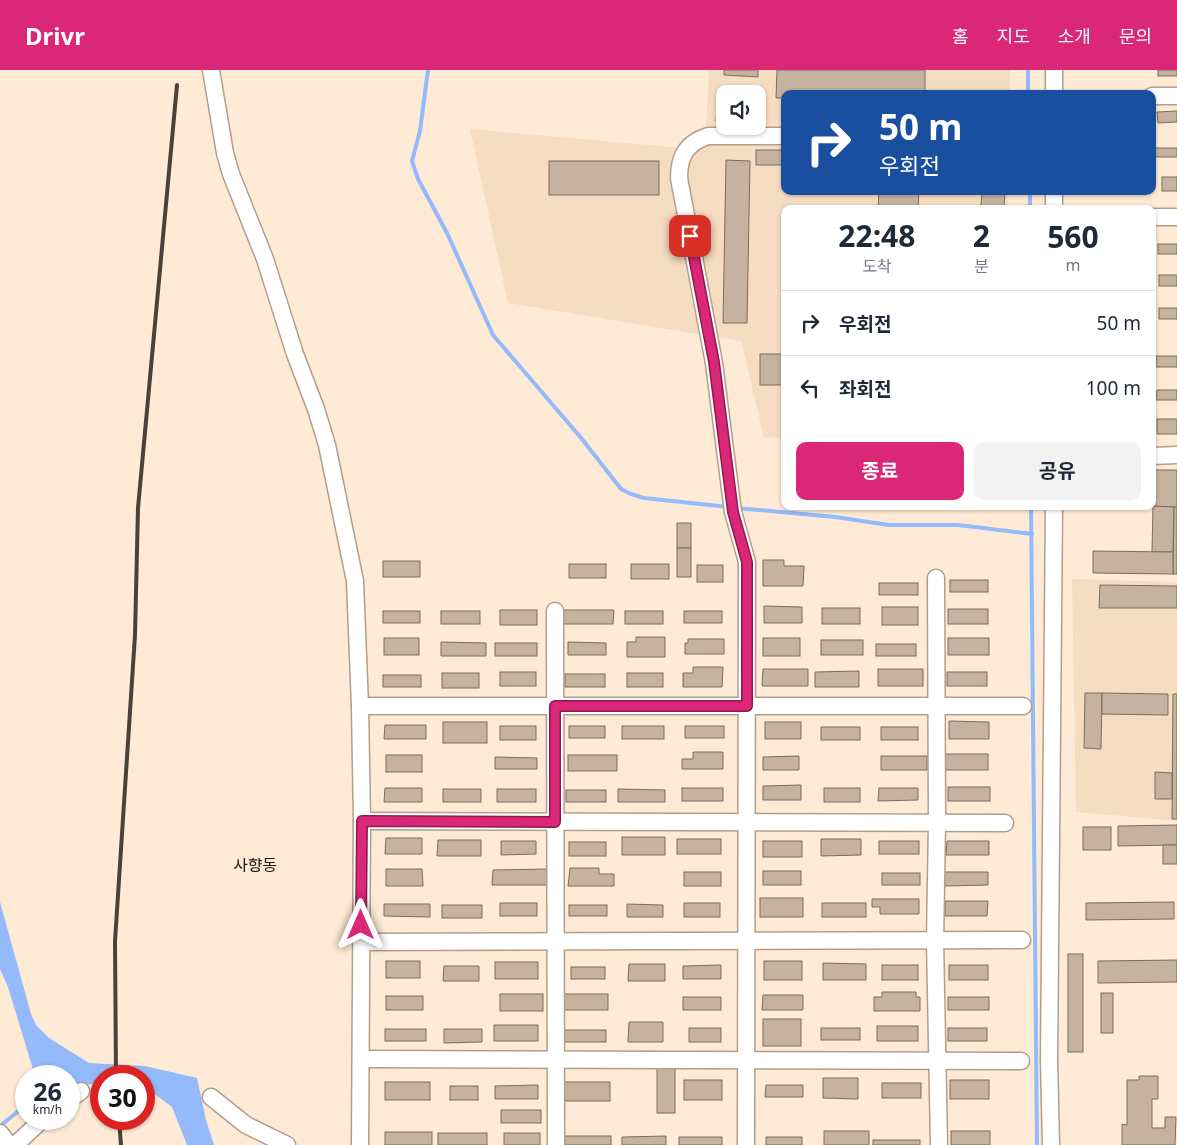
<!DOCTYPE html>
<html lang="ko">
<meta charset="utf-8">
<style>
body{margin:0;font-family:"Noto Sans","Noto Sans KR",sans-serif;background:#f2f2f3;color:#1f2937;height:100vh;display:flex;flex-direction:column;font-size:19px;white-space:nowrap}
*{box-sizing:border-box;margin:0}
p{font-size:16px;color:#747a83}
.icon{flex:none;width:28px;height:28px;fill:none;stroke:currentColor;stroke-width:2;stroke-linecap:round;stroke-linejoin:round}
.map{position:relative;flex:1;overflow:hidden}
.details{position:absolute;left:781px;top:135px;width:375px;height:305px;display:flex;flex-direction:column;background:#fff;border-radius:10px;box-shadow:0 1px 4px #0004}
.details>*{flex:none}
.hud{position:absolute;left:781px;top:20px;width:375px;height:105px;border-radius:10px;box-shadow:0 1px 4px #0004;background:#1a4fa0;color:#fff;overflow:hidden}
.fabs{position:absolute;left:716px;top:15px;display:grid;gap:10px}
.fabs a{display:grid;place-items:center;width:50px;height:50px;border-radius:10px;background:#fff;box-shadow:0 1px 4px #0004;font-size:25px}
.speed{position:absolute;left:15px;top:995px;display:flex;gap:10px;font-size:25px;font-weight:700;text-align:center}
.speed>*{display:grid;place-content:center;width:65px;height:65px;border-radius:50%;background:#fff;box-shadow:0 1px 4px #0004;line-height:1}
.speed small{font-size:12px;font-weight:400}
.speed .limit{border:8px solid #d22;background:#fff;color:#111}
.pin{position:absolute;display:grid;place-items:center;width:42px;height:42px;color:#fff;margin:-21px;border-radius:10px;box-shadow:0 2px 8px #0006}
.me{position:absolute;width:55px;margin:-28px;rotate:0deg;stroke-linejoin:round;filter:drop-shadow(0 0 4px #0008)}
.turn{display:flex;align-items:center;gap:18px;height:105px;padding:0 15px;font-size:22px}
.turn .icon{width:65px;height:65px;stroke-width:2.5}
.turn b{display:block;font-size:35px;line-height:42px}
.eta{display:flex;justify-content:space-evenly;align-items:center;height:85px;text-align:center}
.eta b{font-size:30px;font-weight:700;line-height:35px}
.primary-button{display:flex;gap:10px;margin-top:auto;padding:10px 15px}
.primary-button a{flex:1;height:58px;border-radius:10px;background:#db2777;color:#fff;font-size:20px;font-weight:700;line-height:58px;text-align:center}
.primary-button a+a{background:#f2f2f3;color:#1f2937}
ul{padding:0;list-style:none}
li{display:flex;align-items:center;gap:15px;height:65px;padding:0 15px;border-top:1px solid #e0e1e3}
li div{flex:1}
li b{display:block;font-size:19px}
li em{font-style:normal}
header{display:flex;align-items:center;gap:30px;box-sizing:border-box;height:70px;padding:0 25px;background:#db2777;color:#fff}
header strong{font-size:24px}
nav{display:flex;gap:28px;margin-inline-start:auto;font-size:18px}
.map>svg:first-child{display:block}
.built{fill:#f6ddc2;fill-rule:evenodd}
.water{fill:#94bafb}
.lines{fill:none;stroke-linecap:round;stroke-linejoin:round}
.stream{stroke:#94bafb;stroke-width:4}
.building{fill:#c5b29f;stroke:#7d6c5a}
.minor-casing{stroke:#b19f8c;stroke-width:19}
.minor{stroke:#fff;stroke-width:16}
.rail{stroke:#4b4237;stroke-width:4}
.route-casing{stroke:#8e194d;stroke-width:12}
.route{stroke:#db2777;stroke-width:9}
.labels{text-anchor:middle;stroke-width:5;stroke-linejoin:round;paint-order:stroke}
.quarter-label{font-size:16px;fill:#1d170f;stroke:#feead5}
</style>
<header>
<strong>Drivr</strong>
<nav><a>홈</a><a>지도</a><a>소개</a><a>문의</a></nav>
</header>
<div class="map">
<svg width="1177" height="1075" viewBox="0 0 1177 1075">
<rect width="100%" height="100%" fill="#feead5"/>
<g class="built">
<path d="M709,0H1010V24H785V121H1008V139H785V368L764,367L741,271L508,233L470,59L705,80ZM725,24H758V56H725Z"/>
<polygon points="1072,509 1177,512 1177,751 1076,742"/>
</g>
<polygon class="water" points="0,832 31,944 36,955 49,968 89,993 145,996 197,1008 206,1050 214,1075 187,1075 172,1037 144,1016 144,1006 101,1006 101,1014 69,1015 69,1006 35,1006 8,917 0,899"/>
<g class="lines">
<g class="stream">
<polyline points="428,0 420,61 412,91 418,109 447,163 493,265 582,369 621,419 631,424 644,428 729,437"/>
<polyline points="1028,24 1028,0"/>
<polyline points="1030,121 1030,139"/>
<polyline points="1031,436 1037,1075"/>
<polyline points="736,438 835,447 889,455 958,455 1032,464"/>
<polyline points="0,1056 26,1035"/>
</g>
</g>
<g class="building">
<polygon points="724,0 758,0 758,7 724,5"/>
<polygon points="777,0 925,0 925,24 785,24 785,28 776,28"/>
<rect x="1158" y="0" width="19" height="6"/>
<polygon points="718,22 730,23 725,24 725,37 717,36"/>
<polygon points="717,36 725,37 725,51 716,51"/>
<polygon points="1177,41 1177,52 1158,53 1157,42"/>
<rect x="1154" y="78" width="23" height="9"/>
<rect x="756" y="80" width="27" height="15"/>
<polygon points="726,90 750,91 747,253 723,253"/>
<rect x="549" y="91" width="110" height="34"/>
<rect x="1162" y="107" width="15" height="14"/>
<polygon points="879,121 919,121 918,139 878,139"/>
<polygon points="982,121 1005,121 1004,136 981,136"/>
<rect x="1158" y="174" width="19" height="10"/>
<rect x="1159" y="205" width="18" height="11"/>
<rect x="1159" y="238" width="18" height="11"/>
<rect x="760" y="284" width="25" height="31"/>
<rect x="1156" y="286" width="21" height="11"/>
<polygon points="1157,320 1177,320 1177,330 1156,330"/>
<rect x="1157" y="349" width="20" height="15"/>
<polygon points="1152,400 1177,400 1177,437 1141,436 1152,436"/>
<polygon points="1153,436 1174,437 1173,482 1152,482"/>
<polygon points="1174,437 1177,437 1177,504 1173,504"/>
<rect x="677" y="453" width="14" height="25"/>
<rect x="677" y="478" width="14" height="29"/>
<polygon points="1093,481 1173,482 1173,504 1093,503"/>
<polygon points="763,490 784,490 784,496 804,496 803,516 763,516"/>
<rect x="383" y="491" width="37" height="16"/>
<rect x="569" y="494" width="37" height="14"/>
<rect x="631" y="494" width="38" height="15"/>
<rect x="697" y="495" width="26" height="17"/>
<rect x="950" y="510" width="38" height="12"/>
<rect x="879" y="513" width="39" height="12"/>
<polygon points="1100,515 1177,516 1177,538 1099,538"/>
<polygon points="764,536 802,537 802,553 764,553"/>
<rect x="882" y="537" width="36" height="18"/>
<rect x="822" y="538" width="38" height="16"/>
<rect x="948" y="539" width="40" height="15"/>
<rect x="500" y="540" width="37" height="15"/>
<polygon points="560,540 614,540 613,554 560,554"/>
<rect x="383" y="541" width="37" height="12"/>
<rect x="441" y="541" width="39" height="13"/>
<rect x="625" y="541" width="38" height="13"/>
<rect x="684" y="541" width="38" height="12"/>
<polygon points="636,567 665,567 665,587 627,587 627,572 636,572"/>
<rect x="384" y="568" width="35" height="17"/>
<rect x="763" y="568" width="37" height="18"/>
<rect x="948" y="568" width="41" height="17"/>
<polygon points="688,569 724,569 724,584 685,584 685,573 688,573"/>
<rect x="821" y="570" width="42" height="15"/>
<polygon points="441,572 486,573 486,586 441,586"/>
<polygon points="568,572 606,573 606,585 568,585"/>
<rect x="495" y="573" width="42" height="13"/>
<rect x="876" y="574" width="40" height="12"/>
<polygon points="693,597 723,597 722,617 683,617 683,603 693,603"/>
<polygon points="763,599 808,599 808,616 762,616"/>
<rect x="878" y="599" width="45" height="17"/>
<polygon points="859,601 859,617 815,617 815,602"/>
<rect x="500" y="602" width="36" height="14"/>
<rect x="947" y="602" width="40" height="14"/>
<rect x="442" y="603" width="37" height="15"/>
<rect x="627" y="603" width="36" height="14"/>
<rect x="565" y="604" width="40" height="13"/>
<rect x="383" y="605" width="38" height="12"/>
<polygon points="1085,623 1102,623 1101,679 1084,678"/>
<polygon points="1102,623 1168,624 1168,645 1102,644"/>
<polygon points="1173,624 1177,624 1177,749 1172,749"/>
<polygon points="949,651 989,652 989,669 949,669"/>
<rect x="443" y="652" width="44" height="21"/>
<rect x="765" y="652" width="36" height="17"/>
<polygon points="385,655 426,655 426,669 384,669"/>
<rect x="500" y="656" width="36" height="14"/>
<rect x="569" y="656" width="36" height="12"/>
<rect x="622" y="656" width="42" height="13"/>
<rect x="685" y="656" width="39" height="12"/>
<rect x="821" y="657" width="39" height="13"/>
<rect x="881" y="657" width="37" height="13"/>
<polygon points="693,682 723,682 723,699 682,699 682,689 693,689"/>
<rect x="944" y="684" width="44" height="16"/>
<rect x="386" y="685" width="36" height="17"/>
<rect x="568" y="685" width="49" height="16"/>
<polygon points="799,686 799,700 763,700 763,687"/>
<rect x="881" y="686" width="46" height="14"/>
<polygon points="495,687 537,688 537,699 495,699"/>
<polygon points="1155,702 1172,703 1172,729 1155,729"/>
<polygon points="801,715 801,730 763,730 763,716"/>
<rect x="948" y="717" width="42" height="14"/>
<polygon points="385,718 422,718 422,732 384,732"/>
<rect x="682" y="718" width="41" height="13"/>
<rect x="824" y="718" width="36" height="14"/>
<polygon points="879,718 918,718 918,730 878,731"/>
<rect x="443" y="719" width="38" height="13"/>
<rect x="497" y="719" width="39" height="13"/>
<polygon points="618,719 665,720 665,732 618,732"/>
<rect x="566" y="720" width="40" height="12"/>
<polygon points="1177,755 1177,775 1118,776 1118,756"/>
<rect x="1083" y="757" width="28" height="23"/>
<rect x="622" y="767" width="43" height="18"/>
<polygon points="386,768 422,768 422,784 385,784"/>
<rect x="677" y="769" width="44" height="15"/>
<polygon points="821,769 861,769 861,785 821,786"/>
<polygon points="438,770 481,770 481,786 437,786"/>
<polygon points="501,771 536,771 536,784 501,785"/>
<rect x="763" y="771" width="39" height="16"/>
<rect x="879" y="771" width="40" height="13"/>
<polygon points="947,771 989,771 989,785 946,785"/>
<rect x="569" y="772" width="37" height="14"/>
<rect x="1163" y="775" width="14" height="19"/>
<polygon points="570,798 599,798 599,804 614,804 614,816 568,816"/>
<polygon points="386,799 422,799 423,816 386,816"/>
<polygon points="549,799 549,815 492,815 493,800"/>
<rect x="763" y="801" width="38" height="14"/>
<rect x="684" y="802" width="37" height="14"/>
<polygon points="944,802 988,802 988,815 944,816"/>
<rect x="882" y="803" width="38" height="12"/>
<rect x="760" y="828" width="43" height="19"/>
<polygon points="872,829 919,829 919,844 880,844 880,837 872,837"/>
<polygon points="945,831 988,831 987,846 945,846"/>
<polygon points="1174,832 1174,849 1086,850 1086,833"/>
<rect x="500" y="833" width="37" height="13"/>
<rect x="684" y="833" width="36" height="14"/>
<rect x="822" y="833" width="44" height="14"/>
<polygon points="384,834 430,834 430,847 384,846"/>
<polygon points="627,834 663,835 663,847 627,847"/>
<rect x="442" y="835" width="40" height="13"/>
<rect x="569" y="835" width="38" height="11"/>
<rect x="1068" y="884" width="15" height="98"/>
<polygon points="1177,890 1177,912 1098,913 1098,891"/>
<rect x="386" y="891" width="34" height="17"/>
<rect x="764" y="891" width="38" height="19"/>
<rect x="495" y="892" width="43" height="17"/>
<polygon points="823,893 866,894 866,910 823,910"/>
<polygon points="629,894 665,894 665,911 628,911"/>
<polygon points="721,895 721,909 683,909 683,896"/>
<rect x="882" y="895" width="36" height="15"/>
<rect x="949" y="895" width="39" height="15"/>
<polygon points="444,896 479,896 479,911 443,911"/>
<rect x="571" y="897" width="34" height="12"/>
<polygon points="882,922 916,922 916,927 920,927 920,941 874,941 874,927 882,927"/>
<rect x="1101" y="923" width="12" height="40"/>
<rect x="500" y="924" width="43" height="17"/>
<rect x="564" y="924" width="44" height="16"/>
<polygon points="763,925 803,925 803,940 762,940"/>
<rect x="386" y="926" width="37" height="14"/>
<rect x="683" y="927" width="38" height="13"/>
<rect x="948" y="927" width="41" height="13"/>
<rect x="763" y="949" width="38" height="27"/>
<polygon points="629,952 663,952 663,972 628,972"/>
<rect x="494" y="955" width="44" height="16"/>
<rect x="877" y="956" width="41" height="15"/>
<rect x="689" y="958" width="32" height="14"/>
<rect x="821" y="958" width="39" height="12"/>
<rect x="948" y="958" width="39" height="13"/>
<rect x="385" y="959" width="41" height="12"/>
<polygon points="444,959 482,959 482,972 444,973"/>
<rect x="561" y="960" width="45" height="12"/>
<rect x="657" y="997" width="18" height="46"/>
<polygon points="1139,1006 1158,1006 1158,1029 1152,1029 1152,1058 1165,1058 1165,1047 1176,1047 1175,1075 1122,1075 1122,1054 1127,1055 1127,1010 1139,1010"/>
<polygon points="823,1008 858,1008 858,1029 823,1028"/>
<rect x="684" y="1010" width="38" height="20"/>
<rect x="950" y="1010" width="39" height="19"/>
<rect x="385" y="1012" width="45" height="18"/>
<rect x="563" y="1012" width="47" height="19"/>
<rect x="882" y="1013" width="39" height="15"/>
<polygon points="538,1015 538,1029 495,1029 495,1016"/>
<polygon points="766,1015 803,1015 803,1027 765,1027"/>
<rect x="450" y="1016" width="28" height="14"/>
<rect x="501" y="1040" width="40" height="13"/>
<rect x="824" y="1061" width="45" height="14"/>
<rect x="951" y="1061" width="39" height="14"/>
<rect x="385" y="1062" width="47" height="13"/>
<rect x="438" y="1063" width="49" height="12"/>
<rect x="504" y="1063" width="36" height="12"/>
<rect x="563" y="1066" width="48" height="9"/>
<polygon points="666,1066 666,1075 622,1075 622,1067"/>
<rect x="679" y="1067" width="43" height="8"/>
<rect x="766" y="1067" width="36" height="8"/>
<rect x="873" y="1070" width="47" height="5"/>
</g>
<g class="lines">
<g class="minor-casing">
<g id="minor">
<polyline points="211,0 225,83 231,104 265,189 295,284 316,339 327,375 355,511 360,636 362,751 360,1075"/>
<polyline points="1054,0 1054,24"/>
<polyline points="1152,26 1177,26"/>
<polyline points="1054,121 1054,139"/>
<polyline points="1152,147 1177,147"/>
<polyline points="1152,386 1177,385"/>
<polyline points="936,508 937,753 935,870 939,1075"/>
<polyline points="555,541 556,1075"/>
<polyline points="360,636 1023,636"/>
<polyline points="362,751 1005,753"/>
<polyline points="361,872 1022,870"/>
<polyline points="361,989 1021,991"/>
<polyline points="211,1027 246,1055 287,1075"/>
<polyline points="69,1030 81,1021"/>
<polyline points="0,1063 9,1075"/>
<polyline points="15,1075 43,1049"/>
<path d="M746,1075L747,492L733,442L714,293L679,108C679,85 687,73 708,66H785"/>
<polyline points="1051,1075 1049,990 1054,436"/>
</g>
</g>
<use href="#minor" class="minor"/>
<g class="rail">
<polyline points="116,1006 115,871 135,565 138,438 177,15"/>
<polyline points="119,1049 121,1075"/>
</g>
</g>
<g class="lines">
<g class="route-casing">
<polyline id="route" points="361,855 362,751 555,752 555,636 747,636 747,492 733,442 714,292 690,166"/>
</g>
<use href="#route" class="route"/>
</g>
<g class="labels">
<g class="quarter-label">
<text x="255" y="801">사향동</text>
</g>
</g>
</svg>
<div class="fabs">
<a><svg class="icon" aria-label="sound" viewBox="0 0 24 24"><path d="M4 9h4l5-4v14l-5-4H4zM17 9q2 3 0 6"/></svg></a>
</div>
<div class="speed"><div>26<small>km/h</small></div><div class="limit">30</div></div>
<div class="pin" style="left:690px;top:166px;background:#d93025"><svg class="icon" aria-label="arrive" viewBox="0 0 24 24"><path d="M6 21V4h12l-3 4 3 4H6"/></svg></div>
<svg class="me" style="left:361px;top:855px" viewBox="-20 -20 40 40"><path d="M0-17L14 15 0 8-14 15z" fill="#db2777" stroke="#fff" stroke-width="4"/></svg>
<div class="hud">
<div class="turn"><svg class="icon" aria-label="right" viewBox="0 0 24 24"><path d="M7 20v-9h11M14 6l5 5-5 5"/></svg><div><b>50 m</b>우회전</div></div>
</div>
<section class="details">
<div class="eta">
<div><b>22:48</b><p>도착</p></div>
<div><b>2</b><p>분</p></div>
<div><b>560</b><p>m</p></div>
</div>
<ul>
<li><svg class="icon" aria-label="right" viewBox="0 0 24 24"><path d="M7 20v-9h11M14 6l5 5-5 5"/></svg><div><b>우회전</b></div><em>50 m</em></li>
<li><svg class="icon" aria-label="left" viewBox="0 0 24 24"><path d="M17 20v-9H6M10 6l-5 5 5 5"/></svg><div><b>좌회전</b></div><em>100 m</em></li>
</ul>
<div class="primary-button"><a>종료</a><a>공유</a></div>
</section>
</div>
